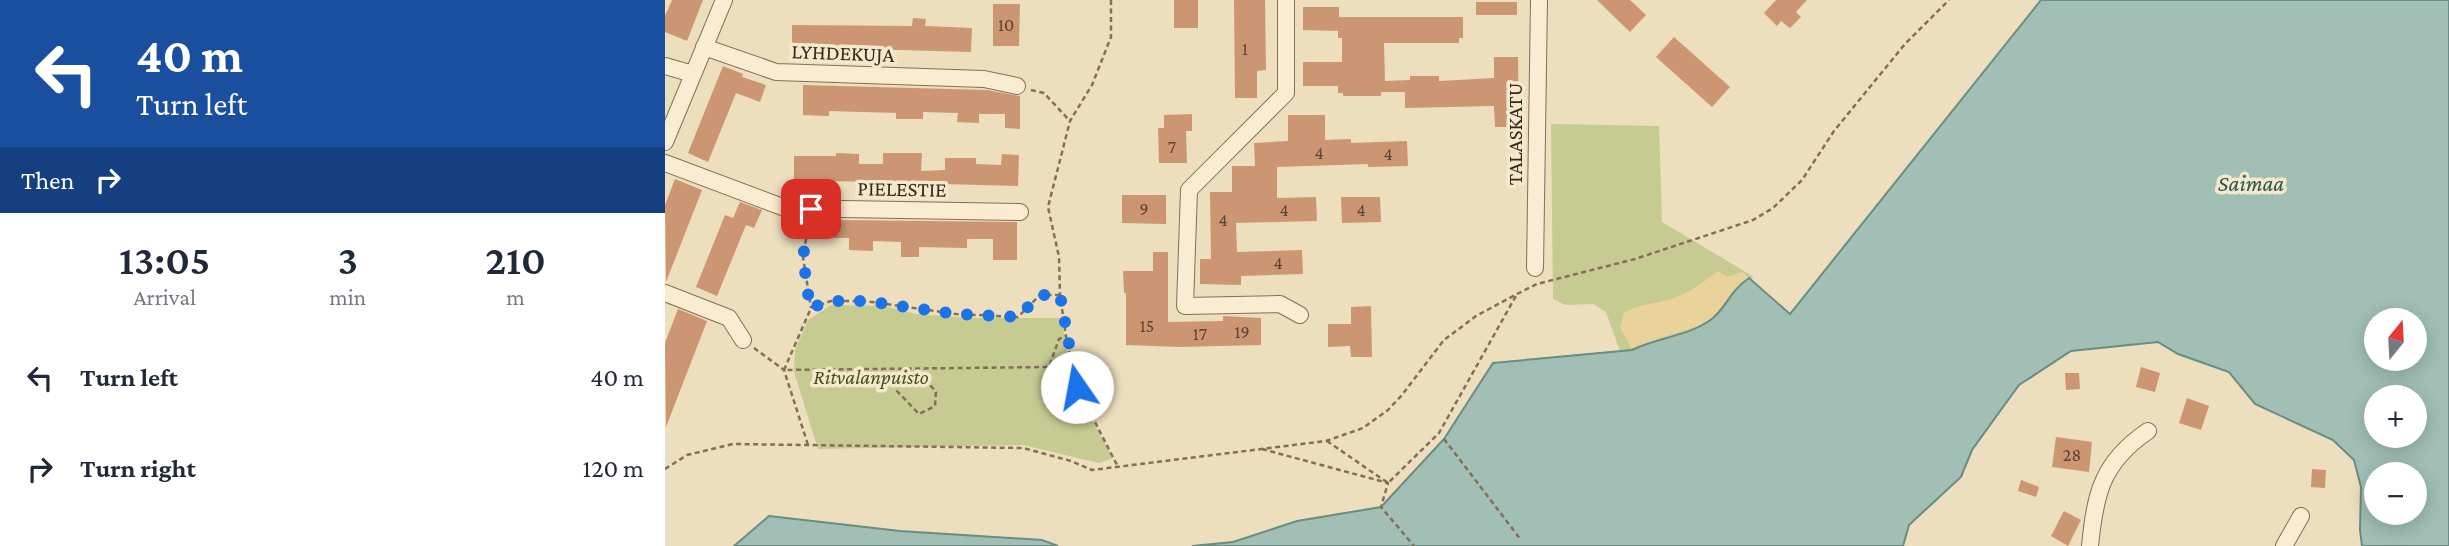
<!DOCTYPE html>
<meta charset="utf-8">
<style>
body{margin:0;font-family:"Crimson Pro",serif;background:#f6f6f7;color:#1f2937;height:100vh;display:flex;flex-direction:column;font-size:26px;white-space:nowrap}
*{box-sizing:border-box;margin:0}
p{font-size:23px;color:#747a83}
.icon{flex:none;width:38px;height:38px;fill:none;stroke:currentColor;stroke-width:2;stroke-linecap:round;stroke-linejoin:round}
.map{position:relative;flex:1;overflow:hidden}
.drawer{display:flex;flex-direction:column;background:#fff;width:665px}
.drawer>*{flex:none}
.hud{background:#1a4fa0;color:#fff;overflow:hidden}
.needle{width:46px;rotate:18deg}
.fabs{position:absolute;left:1699px;top:308px;display:grid;gap:14px}
.fabs a{display:grid;place-items:center;width:63px;height:63px;border-radius:50%;background:#fff;box-shadow:0 4px 18px #0003;font-size:35px}
.pin{position:absolute;display:grid;place-items:center;width:60px;height:60px;color:#fff;margin:-30px;border-radius:14px;box-shadow:0 4px 10px #0006}
.me{position:absolute;width:77px;margin:-38px;rotate:348deg;stroke-linejoin:round;filter:drop-shadow(0 0 5px #0008)}
.turn{display:flex;align-items:center;gap:24px;height:147px;padding:0 21px;font-size:32px}
.turn .icon{width:91px;height:91px;stroke-width:2.5}
.turn b{display:block;font-size:49px;line-height:60px}
.then{display:flex;align-items:center;height:66px;padding:0 21px;background:#0003;gap:14px;font-size:26px}
.eta{display:flex;justify-content:space-evenly;align-items:center;height:119px;text-align:center}
.eta b{font-size:42px;font-weight:600;line-height:49px}
ul{padding:0;list-style:none}
li{display:flex;align-items:center;gap:21px;height:91px;padding:0 21px}
li div{flex:1}
li b{display:block;font-size:26px}
li em{font-style:normal}
main{display:flex;flex:1;min-height:0}
.map>svg:first-child{display:block}
.green{fill:#c6cb92}
.sand{fill:#ead39a}
.water{fill:#a1bfb5;stroke:#698c83;stroke-width:2;fill-rule:evenodd}
.building{fill:#cc9673}
.lines{fill:none;stroke-linecap:round;stroke-linejoin:round}
.minor-casing{stroke:#856e57;stroke-width:18}
.path{stroke:#856e57;stroke-width:2.5;stroke-dasharray:5 3.5;stroke-linecap:butt}
.minor{stroke:#f9ecd0;stroke-width:16}
.route{stroke:#1a73e8;stroke-width:12;stroke-dasharray:0 21.6}
.labels{text-anchor:middle;stroke-width:7;stroke-linejoin:round;paint-order:stroke}
.number-label{font-size:18px;fill:#5b4331}
.street-label{font-size:21px;fill:#35271b;stroke:#f5e9cd}
.park-label{font-size:21px;font-style:italic;fill:#465122;stroke:#f5e9cd}
.water-label{font-size:23px;font-style:italic;fill:#2a5551;stroke:#f5e9cd}
</style>
<main>
<section class="drawer">
<div class="hud">
<div class="turn"><svg class="icon" aria-label="left" viewBox="0 0 24 24"><path d="M17 20v-9H6M10 6l-5 5 5 5"/></svg><div><b>40 m</b>Turn left</div></div>
<div class="then">Then<svg class="icon" aria-label="right" viewBox="0 0 24 24"><path d="M7 20v-9h11M14 6l5 5-5 5"/></svg></div>
</div>
<div class="eta">
<div><b>13:05</b><p>Arrival</p></div>
<div><b>3</b><p>min</p></div>
<div><b>210</b><p>m</p></div>
</div>
<ul>
<li><svg class="icon" aria-label="left" viewBox="0 0 24 24"><path d="M17 20v-9H6M10 6l-5 5 5 5"/></svg><div><b>Turn left</b></div><em>40 m</em></li>
<li><svg class="icon" aria-label="right" viewBox="0 0 24 24"><path d="M7 20v-9h11M14 6l5 5-5 5"/></svg><div><b>Turn right</b></div><em>120 m</em></li>
</ul>
</section>
<div class="map">
<svg width="1784" height="546" viewBox="0 0 1784 546">
<rect width="100%" height="100%" fill="#eddebe"/>
<g class="green">
<polygon points="886,124 994,126 997,222 1089,277 1071,287 1059,307 1048,318 1030,329 981,342 967,350 955,351 941,312 928,304 901,305 888,299"/>
<polygon points="166,305 219,306 251,314 303,318 396,318 409,387 448,458 434,463 358,445 153,449 129,372 130,350 143,320"/>
</g>
<path class="sand" d="M1053,271L1062,277L1077,272L1085,278L1071,287L1048,318L1031,327L981,342L967,349L955,327L959,313C974,304 987,304 1003,300C1022,295 1037,283 1053,271Z"/>
<g class="water">
<path d="M1376,0H1784V546H1697L1695,530L1696,487L1689,460L1668,440L1590,404L1564,372L1513,354L1493,342L1406,351L1354,385L1307,450L1296,477L1244,525L1238,546H527L568,542L632,521L716,507L779,439L828,363L967,350C992,337 1026,336 1048,318C1063,305 1065,291 1084,278L1125,314ZM1750,320V359H1712V320ZM1750,397V436H1712V397ZM1750,474V513H1712V474Z"/>
<polygon points="104,516 235,531 377,540 393,546 69,546"/>
</g>
<g class="building">
<polygon points="7,0 38,0 22,41 0,32 0,16"/>
<rect x="509" y="0" width="24" height="28"/>
<polygon points="569,0 600,0 601,70 592,71 592,98 570,98"/>
<polygon points="932,0 965,0 981,15 965,32"/>
<polygon points="1111,0 1142,0 1131,12 1136,17 1125,28 1116,21 1112,26 1099,13"/>
<rect x="811" y="2" width="41" height="13"/>
<polygon points="328,4 355,4 354,46 328,46"/>
<polygon points="638,7 674,7 674,17 798,17 798,38 794,38 794,43 719,43 720,81 745,80 745,76 774,76 774,81 829,78 829,57 853,57 854,127 830,127 829,106 740,108 740,92 716,92 716,96 678,96 678,93 673,93 673,86 638,86 638,62 677,62 677,38 673,38 673,31 638,30"/>
<polygon points="248,18 261,19 260,26 307,28 306,52 127,47 127,25 247,26"/>
<polygon points="1009,37 1065,87 1047,107 991,57"/>
<polygon points="58,66 78,74 77,77 101,85 95,102 71,93 43,162 23,153"/>
<polygon points="138,85 322,90 355,96 355,129 340,128 340,114 314,114 314,123 292,122 293,113 258,112 258,119 231,119 231,113 164,111 164,116 138,115"/>
<polygon points="527,114 527,131 521,131 522,163 494,163 493,128 499,128 499,115"/>
<polygon points="623,115 660,115 660,140 686,139 686,143 742,141 743,166 703,167 703,164 612,167 612,198 651,197 652,221 571,223 572,252 637,250 638,274 576,276 576,285 535,284 535,259 546,259 545,192 567,192 567,166 590,166 589,143 623,141"/>
<polygon points="171,153 194,154 194,164 218,164 218,153 257,153 256,171 280,170 280,158 311,158 311,164 336,165 337,154 354,155 353,186 129,180 129,156 171,156"/>
<polygon points="10,179 37,190 1,282 0,205"/>
<polygon points="457,195 501,195 501,224 457,223"/>
<polygon points="676,197 715,197 716,222 677,223"/>
<polygon points="75,202 97,210 89,228 81,225 52,296 31,287 60,215 68,218"/>
<polygon points="169,220 352,222 352,260 328,260 328,239 302,239 302,248 254,247 254,257 236,257 236,242 208,241 208,251 184,250 184,238 169,238"/>
<polygon points="488,252 503,252 503,322 558,321 558,316 596,318 596,345 515,347 461,345 461,293 459,293 458,271 488,271"/>
<polygon points="706,306 707,357 686,357 685,346 663,347 663,324 686,324 686,307"/>
<polygon points="13,309 42,321 1,427 0,343"/>
<polygon points="1476,367 1495,373 1490,392 1471,387"/>
<polygon points="1400,373 1414,373 1415,389 1401,390"/>
<polygon points="1522,398 1544,406 1536,430 1514,423"/>
<polygon points="1391,437 1427,442 1424,472 1387,467"/>
<polygon points="1647,469 1661,470 1660,488 1646,487"/>
<polygon points="1356,480 1374,487 1371,497 1353,491"/>
<polygon points="1399,511 1416,520 1403,546 1386,536"/>
</g>
<g class="lines">
<g class="minor-casing">
<g id="minor">
<polyline points="621,0 621,93 524,190 520,306 615,304 635,315"/>
<polyline points="39,47 111,72 319,79 352,86"/>
<polyline points="0,66 28,74"/>
<polyline points="0,142 59,0"/>
<polyline points="0,163 120,208 355,212"/>
<polyline points="870,268 874,0"/>
<polyline points="0,293 64,318 78,340"/>
<path d="M1425,546C1430,494 1437,462 1483,431"/>
<polyline points="1619,546 1636,516"/>
</g>
</g>
<g class="path">
<polyline points="446,0 446,37 427,85 405,121 383,207 394,257 395,295 401,336 412,387 453,467"/>
<polyline points="366,90 379,93 405,121"/>
<polyline points="144,222 138,257 146,308"/>
<polyline points="395,295 375,295 353,317 291,314 200,301 166,301 146,308 119,370 384,367 394,339 401,336"/>
<polyline points="89,348 119,370 143,445"/>
<polygon points="245,375 257,375 271,392 270,406 254,414 232,391 236,378"/>
<polyline points="779,439 856,540"/>
<polyline points="662,441 723,483 774,433 852,294"/>
<polyline points="597,449 723,483 716,507 749,546"/>
<polyline points="0,469 22,455 68,444 358,448 406,461 427,470 661,441 698,428 723,410 737,395 779,340 811,316 852,294 872,284 970,259 1088,220 1108,208 1137,180 1169,131 1240,44 1284,0"/>
</g>
<use href="#minor" class="minor"/>
</g>
<g class="lines">
<polyline class="route" points="146,209 138,257 145,308 166,301 200,301 291,314 353,317 375,295 395,295 412,387"/>
</g>
<g class="labels">
<g class="number-label">
<text x="341" y="31">10</text>
<text x="580" y="55">1</text>
<text x="507" y="153">7</text>
<text x="654" y="159">4</text>
<text x="723" y="160">4</text>
<text x="479" y="215">9</text>
<text x="619" y="216">4</text>
<text x="696" y="216">4</text>
<text x="558" y="226">4</text>
<text x="613" y="269">4</text>
<text x="482" y="332">15</text>
<text x="577" y="338">19</text>
<text x="535" y="340">17</text>
<text x="1407" y="461">28</text>
</g>
<g class="street-label">
<text transform="translate(178 53) rotate(2)" y="7">LYHDEKUJA</text>
<text transform="translate(850 134) rotate(-90)" y="7">TALASKATU</text>
<text transform="translate(237 189) rotate(1)" y="7">PIELESTIE</text>
</g>
<g class="park-label">
<text x="206" y="384">Ritvalanpuisto</text>
</g>
<g class="water-label">
<text x="1586" y="191">Saimaa</text>
</g>
</g>
</svg>
<div class="fabs">
<a><svg class="needle" viewBox="-14 -14 28 28"><path d="M0-13l5 13h-10z" fill="#e53935"/><path d="M0 13l5-13h-10z" fill="#747a83"/></svg></a>
<a>+</a>
<a>−</a>
</div>
<div class="pin" style="left:146px;top:209px;background:#d93025"><svg class="icon" aria-label="arrive" viewBox="0 0 24 24"><path d="M6 21V4h12l-3 4 3 4H6"/></svg></div>
<svg class="me" style="left:412px;top:387px" viewBox="-20 -20 40 40"><circle r="19" fill="#fff"/><path d="M0-13L10 11 0 6-10 11z" fill="#1a73e8"/></svg>
</div>
</main>
